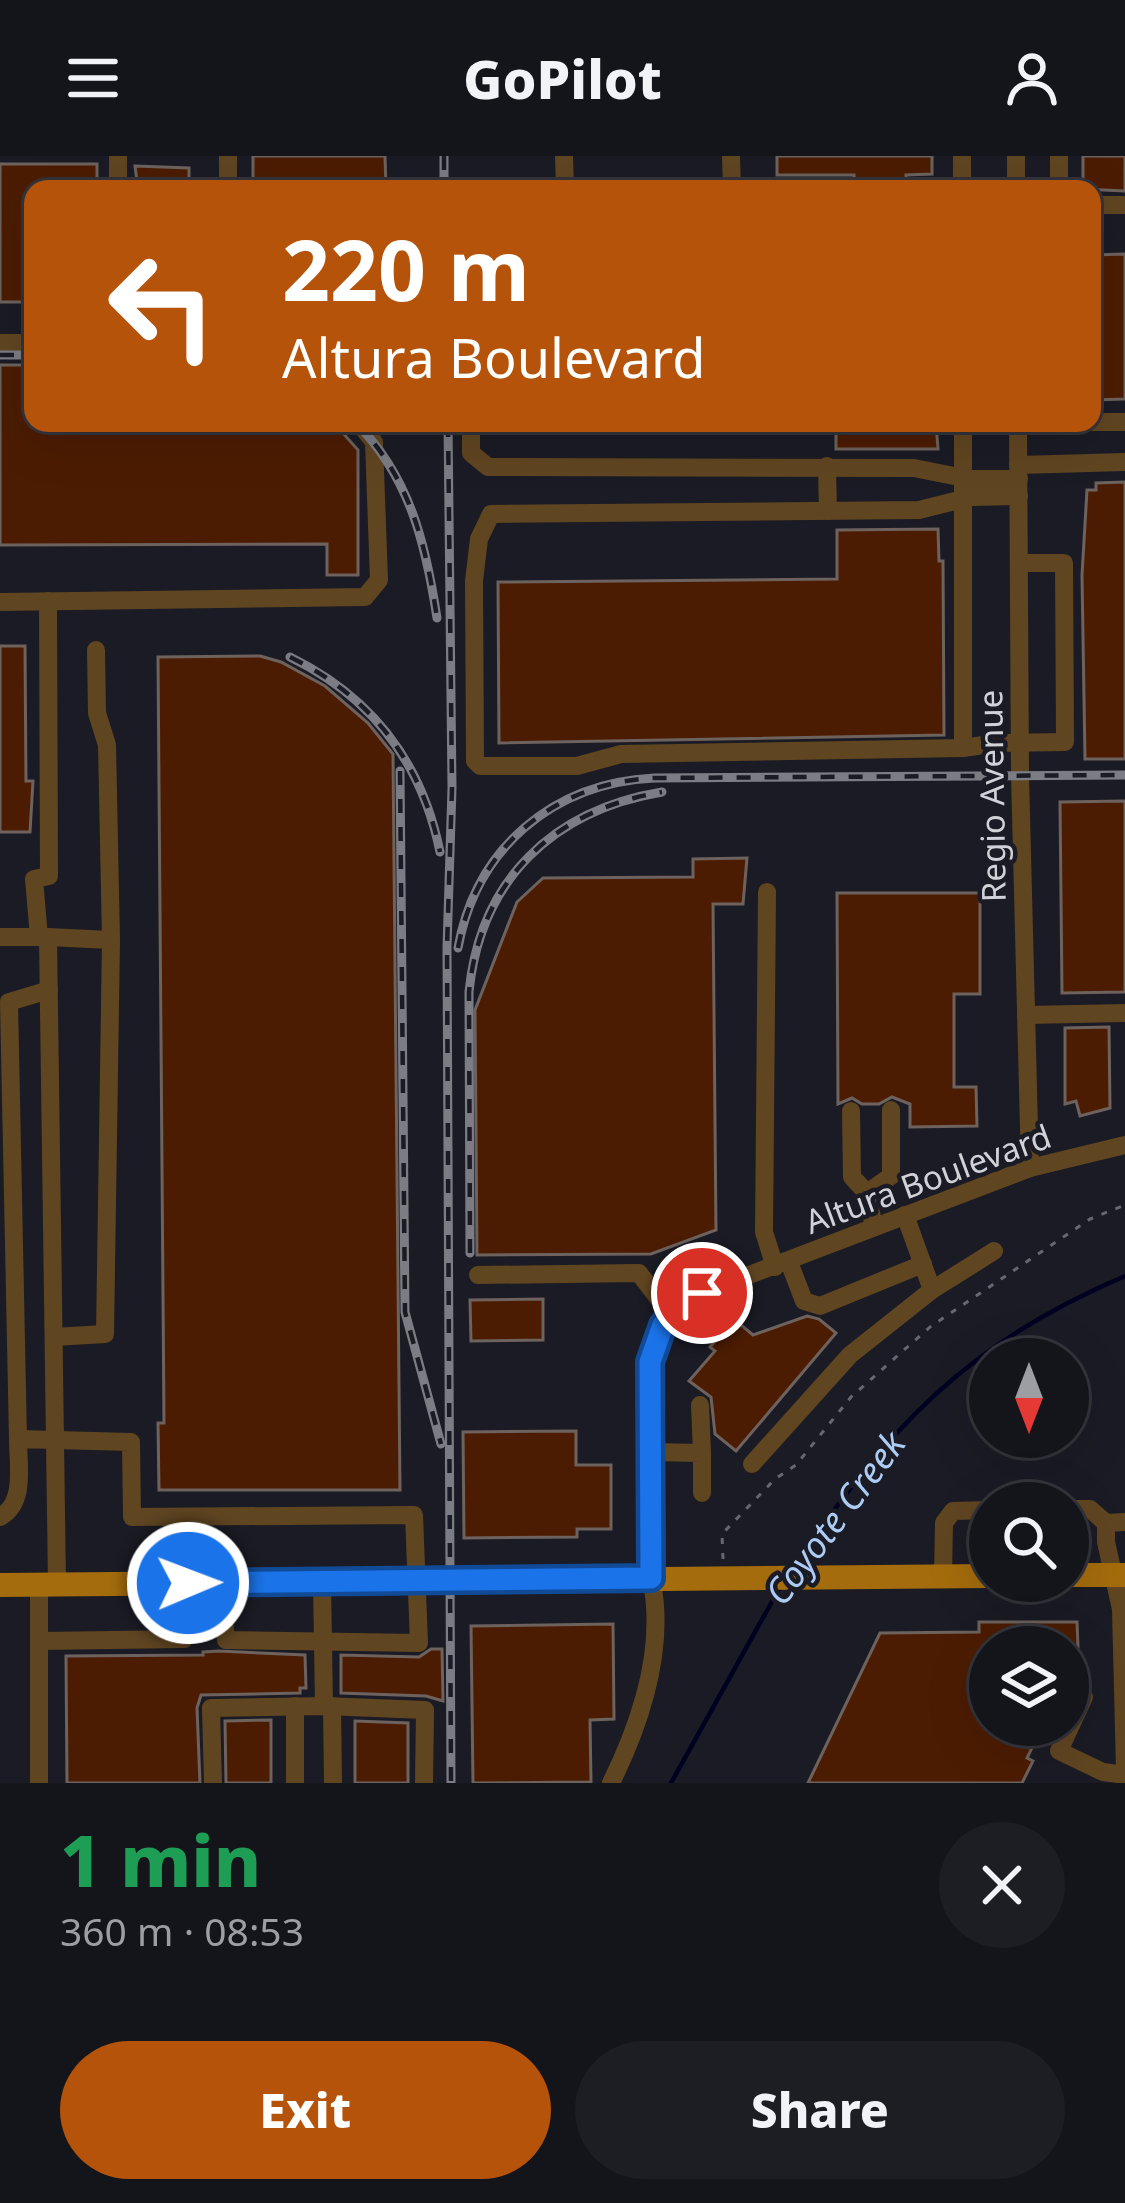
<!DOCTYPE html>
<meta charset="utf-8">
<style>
body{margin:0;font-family:"Noto Sans",sans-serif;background:#1d1d24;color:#f1f3f6;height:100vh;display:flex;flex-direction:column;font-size:45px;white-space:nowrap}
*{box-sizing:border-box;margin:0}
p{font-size:39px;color:#9d9ea3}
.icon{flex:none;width:66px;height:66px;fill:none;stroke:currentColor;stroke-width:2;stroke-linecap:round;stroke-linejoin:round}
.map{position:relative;height:1627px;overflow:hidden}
.sheet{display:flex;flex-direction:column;background:#14141b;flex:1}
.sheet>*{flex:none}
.banner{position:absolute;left:24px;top:24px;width:1077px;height:252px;border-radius:24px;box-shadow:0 12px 48px #0002,0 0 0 3px #33333a;background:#b45309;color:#fff;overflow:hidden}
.needle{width:78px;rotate:180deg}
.buttons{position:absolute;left:969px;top:1182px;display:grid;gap:24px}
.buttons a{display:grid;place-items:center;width:120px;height:120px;border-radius:50%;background:#14141b;box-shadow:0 12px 48px #0002,0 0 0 3px #33333a;font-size:60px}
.pin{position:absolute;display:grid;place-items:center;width:102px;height:102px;color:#fff;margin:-51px;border:6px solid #fff;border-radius:50%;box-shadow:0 3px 12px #0007}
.me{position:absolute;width:132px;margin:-66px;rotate:89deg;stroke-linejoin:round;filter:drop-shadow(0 0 9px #0008)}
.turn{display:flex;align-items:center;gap:42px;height:252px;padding:0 60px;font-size:54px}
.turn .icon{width:156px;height:156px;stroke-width:2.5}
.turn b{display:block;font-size:84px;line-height:102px}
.round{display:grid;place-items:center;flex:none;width:126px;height:126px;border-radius:63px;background:#1d1d24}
.summary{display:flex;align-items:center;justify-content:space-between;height:204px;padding:0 60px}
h1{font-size:72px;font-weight:800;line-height:90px;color:#1e9e55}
.cta{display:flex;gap:24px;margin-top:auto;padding:24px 60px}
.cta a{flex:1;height:138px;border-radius:72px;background:#b45309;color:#fff;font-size:48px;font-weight:800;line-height:138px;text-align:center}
.cta a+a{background:#1d1d24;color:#f1f3f6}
header{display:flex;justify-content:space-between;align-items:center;height:156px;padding:0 60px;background:#14141b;font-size:54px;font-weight:800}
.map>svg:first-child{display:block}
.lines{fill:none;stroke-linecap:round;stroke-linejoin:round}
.stream{stroke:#000021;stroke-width:4.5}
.building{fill:#4c1c02;stroke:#6d625d;stroke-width:3}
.path{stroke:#67686f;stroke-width:3;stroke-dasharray:6 9;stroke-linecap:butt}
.minor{stroke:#604521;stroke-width:18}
.major{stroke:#a46c0c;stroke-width:24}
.rail-casing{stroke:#7b7c84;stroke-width:9}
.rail{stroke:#1a1b24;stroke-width:4.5;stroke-dasharray:14;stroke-linecap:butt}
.route-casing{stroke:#114b97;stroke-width:30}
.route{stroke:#1a73e8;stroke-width:21}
.labels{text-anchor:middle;stroke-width:9;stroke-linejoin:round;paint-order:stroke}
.street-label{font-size:33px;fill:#d1d2d8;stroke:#1a1b24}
.water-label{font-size:36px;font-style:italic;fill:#adccf5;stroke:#1a1b24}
</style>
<header><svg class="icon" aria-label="menu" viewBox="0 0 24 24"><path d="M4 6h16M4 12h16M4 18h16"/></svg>GoPilot<svg class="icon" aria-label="person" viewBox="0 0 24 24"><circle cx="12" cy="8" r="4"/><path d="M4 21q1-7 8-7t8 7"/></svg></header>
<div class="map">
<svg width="1125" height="1627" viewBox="0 0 1125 1627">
<rect width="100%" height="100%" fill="#1a1b24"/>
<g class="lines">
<g class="stream">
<path d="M792,1414C888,1272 964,1189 1125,1120"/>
<polyline points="671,1627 779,1433"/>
</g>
</g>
<g class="building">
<polygon points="253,0 385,0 386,33 253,33"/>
<polygon points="777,0 932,0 932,18 906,19 906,33 873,33 873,24 854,25 854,19 777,19"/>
<polygon points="1083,0 1125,0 1125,35 1083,33"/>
<polygon points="0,8 97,8 97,33 33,33 33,146 0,146"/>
<polygon points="135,10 189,12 189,33 138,33"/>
<polygon points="1125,98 1125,243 1092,244 1092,99"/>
<polygon points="0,209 33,209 33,267 334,267 358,294 358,419 327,419 327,388 0,389"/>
<polygon points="836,267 936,267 938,293 836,293"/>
<polygon points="1125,326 1125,603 1085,603 1082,419 1087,334 1096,334 1096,327"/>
<polygon points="938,373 939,405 943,405 944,579 499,587 498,426 837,423 837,374"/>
<polygon points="0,490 25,490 26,625 33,625 30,676 0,676"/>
<polygon points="260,500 281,506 325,530 368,567 393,598 400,1334 159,1334 158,1267 164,1267 158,501"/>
<polygon points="1125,645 1125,836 1062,837 1060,646"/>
<polygon points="747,702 743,748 713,748 716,1074 651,1098 477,1099 475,854 517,746 543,722 693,721 693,703"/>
<polygon points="837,737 980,737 980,838 954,838 954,931 976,931 977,970 910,971 910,948 892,941 879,948 862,948 852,942 838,948"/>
<polygon points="1109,871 1110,952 1080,960 1076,945 1065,948 1065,872"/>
<polygon points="543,1143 543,1184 471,1185 470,1144"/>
<polygon points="807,1160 819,1163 836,1177 736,1295 715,1278 711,1241 689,1225 715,1195 710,1191 734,1163 753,1179"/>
<polygon points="576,1275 576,1309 611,1309 611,1373 577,1373 577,1381 464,1382 463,1276"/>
<polygon points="979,1466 1077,1466 1078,1491 990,1491 990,1569 1043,1569 1027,1602 1033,1605 1022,1627 808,1627 880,1477 979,1476"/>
<polygon points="613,1468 614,1563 590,1564 591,1626 473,1627 471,1470"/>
<polygon points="431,1493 442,1493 443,1545 426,1540 341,1537 341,1499 419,1501"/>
<polygon points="219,1495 305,1499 306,1532 300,1532 300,1537 201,1539 197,1552 200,1627 67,1627 66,1500 203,1499 203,1496"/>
<polygon points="271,1564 271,1627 226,1627 225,1565"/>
<polygon points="355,1565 408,1567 408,1627 355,1627"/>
</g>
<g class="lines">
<polyline class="path" points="723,1403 722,1378 775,1323 796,1309 851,1241 930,1171 1090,1063 1125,1049"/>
<g class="minor">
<polyline points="228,0 228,33"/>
<polyline points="564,0 565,33"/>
<polyline points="731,0 732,33"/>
<polyline points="1016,0 1016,33"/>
<polyline points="1059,0 1059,33"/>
<polyline points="118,33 118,0"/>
<polyline points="962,33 962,0"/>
<polyline points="1092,49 1125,49"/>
<polyline points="0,187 33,187"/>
<polyline points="1092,266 1125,266"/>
<polyline points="471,267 471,297 488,311 914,312 969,323 1019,323"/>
<polyline points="963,267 963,592"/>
<polyline points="1018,267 1020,619 1030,1012"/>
<polyline points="1018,270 1076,267"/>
<polyline points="1018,309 1125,306"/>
<polyline points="827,310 828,355"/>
<polyline points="1019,340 971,341 919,354 491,358 479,383 474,425 475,605 480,610 577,610 621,598 963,592 997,587 1065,586 1064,407 1019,407"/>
<polyline points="0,446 365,441 379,424 374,286 359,267"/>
<polyline points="96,494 97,557 107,589 111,784"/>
<polyline points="767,736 764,1076 775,1111"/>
<polyline points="0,781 48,781 57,1429"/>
<polyline points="39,781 34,723 49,720 48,445"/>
<polyline points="48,781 111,784 105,1178 54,1181"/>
<polyline points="1026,859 1125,857"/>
<polyline points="851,955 852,1021 867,1037 874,1071"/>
<polyline points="867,1037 891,1020 891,954"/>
<polyline points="789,1106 804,1145 820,1150 923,1108"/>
<polyline points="478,1119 639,1117 671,1159"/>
<polyline points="932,1134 994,1095"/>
<polyline points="700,1249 702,1297"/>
<polyline points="18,1283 9,846 49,834"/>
<polyline points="651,1296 702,1297 702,1337"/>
<polyline points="752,1308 850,1199 932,1134 905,1059"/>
<polyline points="1068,1353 1090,1353 1106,1367 1125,1366"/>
<path d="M0,1361C26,1347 18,1309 18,1283L131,1286L132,1361L414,1359L419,1487L226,1484L220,1427"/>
<polyline points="1106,1367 1106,1386 1121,1453 1125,1614"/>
<polyline points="943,1420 944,1367 953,1355 990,1354"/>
<polyline points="322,1426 324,1550"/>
<polyline points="39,1485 184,1483 190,1473 187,1427"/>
<polyline points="1084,1541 1059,1595 1103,1616 1125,1619"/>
<polyline points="295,1550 295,1627"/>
<polyline points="332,1550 333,1627"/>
<polyline points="39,1627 39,1429"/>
<polyline points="213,1627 211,1552 324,1550 425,1554 424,1627"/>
<path d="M611,1627C641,1566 666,1490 651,1422V1206L663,1169L679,1152L702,1137L1030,1012L1125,989"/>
</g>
<g class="major">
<polyline points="1068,1419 1125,1419"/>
<polyline points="0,1429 990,1420"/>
</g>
<g class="rail-casing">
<g id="rail">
<polyline points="444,0 444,33"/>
<polyline points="0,199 33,199"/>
<path d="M356,267C410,321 426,389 437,462"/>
<polyline points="448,267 452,632 447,791 451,1627"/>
<path d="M290,501C372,541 422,607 440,696"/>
<polyline points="400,615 405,1156 441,1288"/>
<path d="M458,792C476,692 553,627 654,622L1125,619"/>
<path d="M470,1097L469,836C480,723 554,654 662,636"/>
</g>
</g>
<use href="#rail" class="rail"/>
</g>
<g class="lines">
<g class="route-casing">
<polyline id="route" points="188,1427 651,1422 650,1206 663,1169 679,1152 702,1137"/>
</g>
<use href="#route" class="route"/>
</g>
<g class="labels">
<g class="street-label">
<text transform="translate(992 640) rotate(-91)" y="12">Regio Avenue</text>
<text transform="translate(928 1023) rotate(-20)" y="12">Altura Boulevard</text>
</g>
<g class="water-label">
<text transform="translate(835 1362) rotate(-53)" y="13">Coyote Creek</text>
</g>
</g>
</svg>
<div class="buttons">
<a><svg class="needle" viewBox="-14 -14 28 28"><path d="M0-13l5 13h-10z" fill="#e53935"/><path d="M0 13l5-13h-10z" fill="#9d9ea3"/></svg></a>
<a><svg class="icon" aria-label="search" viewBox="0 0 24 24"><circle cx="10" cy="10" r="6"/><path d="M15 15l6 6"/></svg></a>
<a><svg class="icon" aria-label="layers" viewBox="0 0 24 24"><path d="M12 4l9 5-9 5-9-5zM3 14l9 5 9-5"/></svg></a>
</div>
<div class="pin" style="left:702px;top:1137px;background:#d93025"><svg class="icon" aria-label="arrive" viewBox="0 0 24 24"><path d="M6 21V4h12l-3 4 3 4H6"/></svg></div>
<svg class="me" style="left:188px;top:1427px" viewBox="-20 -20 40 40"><circle r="17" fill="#1a73e8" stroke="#fff" stroke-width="3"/><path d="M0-11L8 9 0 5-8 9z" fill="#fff"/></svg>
<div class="banner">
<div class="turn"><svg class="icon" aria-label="left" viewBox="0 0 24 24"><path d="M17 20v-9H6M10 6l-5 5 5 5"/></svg><div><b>220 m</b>Altura Boulevard</div></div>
</div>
</div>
<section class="sheet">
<div class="summary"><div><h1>1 min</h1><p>360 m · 08:53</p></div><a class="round"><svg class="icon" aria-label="close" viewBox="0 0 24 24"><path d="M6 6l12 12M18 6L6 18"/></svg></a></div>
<div class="cta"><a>Exit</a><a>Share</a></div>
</section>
